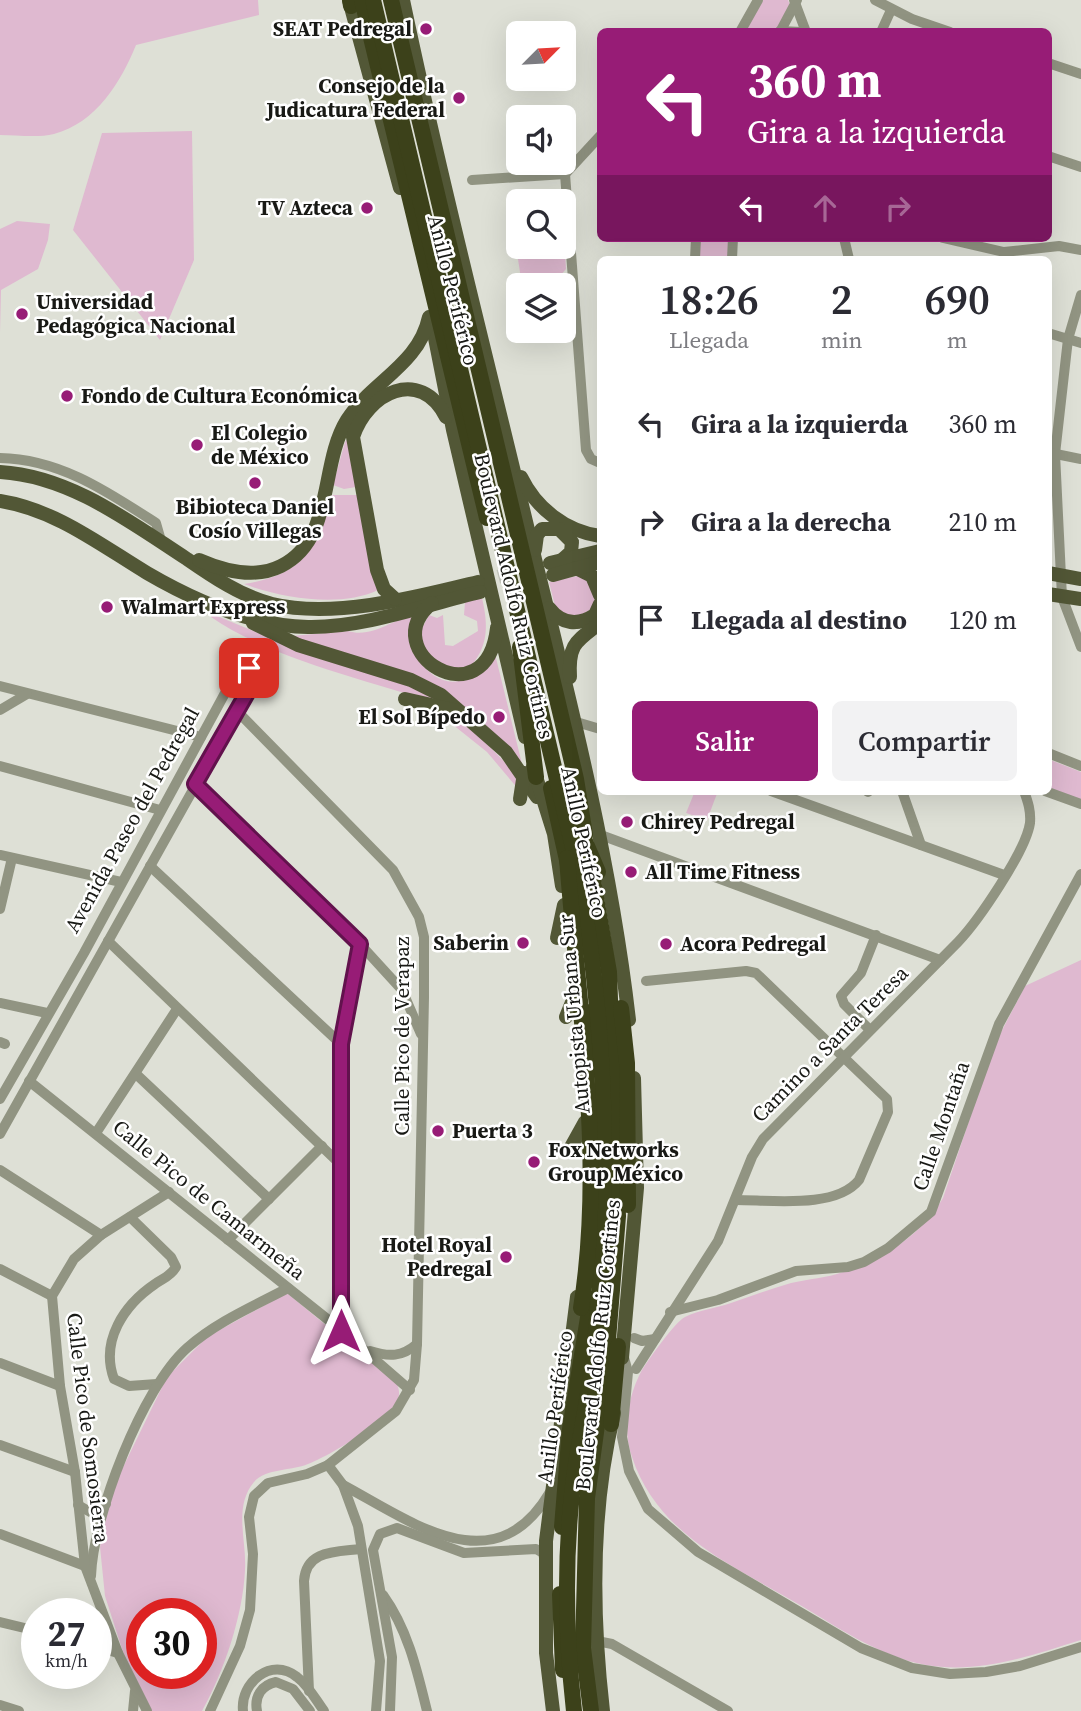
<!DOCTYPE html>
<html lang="es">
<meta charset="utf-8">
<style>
body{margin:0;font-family:"Source Serif 4",serif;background:#f2f2f3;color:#2b2b33;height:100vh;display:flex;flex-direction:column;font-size:26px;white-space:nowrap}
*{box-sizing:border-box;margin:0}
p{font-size:23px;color:#7c7c81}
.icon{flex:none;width:38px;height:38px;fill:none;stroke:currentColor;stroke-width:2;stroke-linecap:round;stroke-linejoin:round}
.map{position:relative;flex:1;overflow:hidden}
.drawer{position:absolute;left:597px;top:256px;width:455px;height:539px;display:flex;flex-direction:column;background:#fff;border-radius:10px;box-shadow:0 7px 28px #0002}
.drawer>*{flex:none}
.hud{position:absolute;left:597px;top:28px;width:455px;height:214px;border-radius:10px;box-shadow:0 7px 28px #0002;background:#971c76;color:#fff;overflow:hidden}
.needle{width:46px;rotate:66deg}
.controls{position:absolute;left:506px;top:21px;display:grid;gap:14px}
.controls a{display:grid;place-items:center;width:70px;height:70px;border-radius:10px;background:#fff;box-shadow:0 7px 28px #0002;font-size:35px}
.speed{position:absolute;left:21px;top:1598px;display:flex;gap:14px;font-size:35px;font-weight:700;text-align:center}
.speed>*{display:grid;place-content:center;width:91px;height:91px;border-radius:50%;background:#fff;box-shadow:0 7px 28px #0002;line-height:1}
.speed small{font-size:18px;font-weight:400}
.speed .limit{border:10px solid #d22;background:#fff;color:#111}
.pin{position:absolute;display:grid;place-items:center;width:60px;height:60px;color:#fff;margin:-30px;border-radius:14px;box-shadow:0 4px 10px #0006}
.me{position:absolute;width:77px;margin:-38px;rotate:0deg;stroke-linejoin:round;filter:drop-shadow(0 0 5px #0008)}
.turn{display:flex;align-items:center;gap:24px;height:147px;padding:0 35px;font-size:32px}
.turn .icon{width:91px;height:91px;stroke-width:2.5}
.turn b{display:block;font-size:49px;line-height:60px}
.lanes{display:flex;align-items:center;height:66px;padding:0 35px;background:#0003;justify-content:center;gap:35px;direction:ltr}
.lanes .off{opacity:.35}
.eta{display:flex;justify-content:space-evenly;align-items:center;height:119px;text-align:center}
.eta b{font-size:42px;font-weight:600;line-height:49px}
.button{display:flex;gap:14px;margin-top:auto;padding:14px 35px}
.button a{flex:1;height:80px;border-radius:10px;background:#971c76;color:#fff;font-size:28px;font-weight:600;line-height:80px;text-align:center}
.button a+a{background:#f2f2f3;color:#2b2b33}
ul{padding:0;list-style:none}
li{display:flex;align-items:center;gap:21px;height:98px;padding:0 35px}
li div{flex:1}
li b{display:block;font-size:26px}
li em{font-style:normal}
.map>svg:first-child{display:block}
.green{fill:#dfb9d0;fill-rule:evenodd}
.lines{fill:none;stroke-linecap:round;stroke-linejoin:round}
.major-tunnel{stroke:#c0c2b9;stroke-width:14;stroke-dasharray:14 7;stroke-linecap:butt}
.minor{stroke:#919482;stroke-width:10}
.major{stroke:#525736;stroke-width:14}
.highway{stroke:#3c411a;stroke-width:16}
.highway-bridge{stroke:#3c411a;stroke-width:16}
.route-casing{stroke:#62124d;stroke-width:18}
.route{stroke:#971c76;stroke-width:12}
.poi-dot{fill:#971c76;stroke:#fff;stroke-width:2.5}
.labels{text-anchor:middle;stroke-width:5;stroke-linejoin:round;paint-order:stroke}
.poi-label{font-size:21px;font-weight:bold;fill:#181915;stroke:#fff;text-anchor:start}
.street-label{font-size:21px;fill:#181915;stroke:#fff}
</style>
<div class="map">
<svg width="1081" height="1711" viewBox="0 0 1081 1711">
<rect width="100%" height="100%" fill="#dee0d6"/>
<g class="green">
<path d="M0,0H258L259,15L136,45C121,82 96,123 54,134C38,138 16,135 0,135Z"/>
<polygon points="763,0 788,0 790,5 777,31 745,32"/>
<polygon points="192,131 194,260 160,340 73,230 102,133"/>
<polygon points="17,221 50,224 48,240 38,269 1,290 0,333 0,229"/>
<polygon points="564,238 566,269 552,285 522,285 515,240 518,239 518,247 564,247"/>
<polygon points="699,238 730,238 729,259 698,259"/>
<polygon points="349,437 356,487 344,489 333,485 345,442"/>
<path d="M332,495H357L378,590C341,608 281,598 244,584C302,575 319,549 332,495Z"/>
<polygon points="582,575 587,578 596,594 593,608 576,618 556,610 549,582"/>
<path d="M482,598C488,624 489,645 471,666L446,670L422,650L421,630L429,615L437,618L443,615L445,645L453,646L478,631L477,621L464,615L465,602Z"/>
<path d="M212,614L290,646L410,685L450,707C377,683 273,660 211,617Z"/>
<path d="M418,614L415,655C441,695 470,686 495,654L522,764L461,705L292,636L348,631C373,639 395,617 418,614Z"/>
<polygon points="432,708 458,714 522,780 519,790 487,752"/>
<polygon points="1048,759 1081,772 1081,800 1048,788"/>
<polygon points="695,791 718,791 707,820 686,813"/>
<path d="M1081,960V1640C1030,1656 979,1674 926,1665C877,1656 835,1625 793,1601C728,1563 657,1533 632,1457C622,1429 628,1396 642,1370C649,1359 675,1322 685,1317C699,1310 717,1308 731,1303C751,1296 771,1289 791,1283C808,1279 827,1278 843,1272C883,1259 922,1235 943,1198L995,1044L1025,986Z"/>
<path d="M287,1293L397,1384C399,1389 400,1394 398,1399C389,1420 330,1456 308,1464C292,1471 266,1468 254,1482C233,1507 247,1541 245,1570C243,1615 224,1672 202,1711H152L123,1652L105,1596L100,1547L111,1492L167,1377L207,1337ZM142,1614H201V1673H142Z"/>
</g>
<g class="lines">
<polyline class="major-tunnel" points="478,582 535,567"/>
<g class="minor">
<polyline points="794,0 806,32"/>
<polyline points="875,0 912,19 950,32"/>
<polyline points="780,31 801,32"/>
<polyline points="740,32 758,0"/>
<polyline points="780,32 797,0"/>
<polyline points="881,32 891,10"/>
<polyline points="1048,63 1081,74"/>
<polyline points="1048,156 1081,167"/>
<polyline points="565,174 586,450 591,459 600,463"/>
<polyline points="565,174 600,136"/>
<polyline points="472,180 565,174"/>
<polyline points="844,238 849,259"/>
<polyline points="943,238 1004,252 1059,246 1081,250"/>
<polyline points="695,259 696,238"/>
<polyline points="732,259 733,238"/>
<polyline points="1081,295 1068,339 1055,454 1062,597 1081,647"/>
<polyline points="1048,333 1081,343"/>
<polyline points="1051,453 1081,459"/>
<path d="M0,458C60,459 108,492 156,523L162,544"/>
<polyline points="0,686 201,737"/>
<polyline points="0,710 27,694"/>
<polyline points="573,721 600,729"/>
<polyline points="1048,753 1081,766"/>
<polyline points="0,766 160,810"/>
<polyline points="195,784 360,944 402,990 421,1034"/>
<polyline points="771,791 1004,875"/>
<polyline points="867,791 868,792"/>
<polyline points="902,791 921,845"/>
<polyline points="1045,791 1081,804"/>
<polyline points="598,834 940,960"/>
<polyline points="0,855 121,882"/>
<polyline points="150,866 341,1044"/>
<polyline points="0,909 12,858"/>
<polyline points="108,941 340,1164"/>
<path d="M646,981L746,971L756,973L887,1099L888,1112L859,1180C836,1209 771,1200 736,1200"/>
<polyline points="0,1003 47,1013"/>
<polyline points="870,1030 844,1004 841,996 861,973 876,935"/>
<polyline points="0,1042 5,1044"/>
<polyline points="136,1074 269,1199"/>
<polyline points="29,1081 341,1330 410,1390"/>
<polyline points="0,1099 84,953 237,671 249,668 254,672 254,681 0,1134"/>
<polyline points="96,1133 177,1009"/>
<polyline points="0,1170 101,1235"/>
<path d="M130,1217L171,1257L176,1267C170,1277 163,1278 155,1284C124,1305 100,1341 114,1379L129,1386L157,1384"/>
<polyline points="228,1240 322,1146"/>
<polyline points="0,1269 52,1296"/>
<polyline points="670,1312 718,1300 796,1271 848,1267 864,1262 888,1248 931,1212 999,1024 1081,874"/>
<polyline points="341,1330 341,1044 360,944"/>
<polyline points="634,1338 642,1341 655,1339"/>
<path d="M370,1351C389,1357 402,1357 417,1344"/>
<polyline points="623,1354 628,1372 622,1437 629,1471 648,1509 698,1552 861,1648 912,1668 950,1674 986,1672 1020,1666 1081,1647"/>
<polyline points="0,1363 60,1386"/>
<path d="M636,1369L718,1241L752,1157L763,1139L958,942C978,921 1026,851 1030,823C1031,811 1028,802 1024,791"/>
<polyline points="0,1445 75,1472"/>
<polyline points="328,1465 343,1485 358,1526 380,1661 376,1711"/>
<path d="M343,1485C412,1522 495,1586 550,1492"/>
<polyline points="78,1505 92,1513 106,1504"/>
<polyline points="0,1534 85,1566"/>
<path d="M91,1576C93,1516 142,1388 187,1348C216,1322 254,1306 288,1288"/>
<path d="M383,1595C408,1630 417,1670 427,1711"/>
<polyline points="0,1622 37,1631"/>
<polyline points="597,1641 612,1644 728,1711"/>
<polyline points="96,1647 118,1653"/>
<path d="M309,1691L304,1581C306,1550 335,1552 360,1549"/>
<polyline points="0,1705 19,1711"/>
<polyline points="133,1711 135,1691"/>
<polyline points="147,1711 118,1653 85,1566 75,1472 60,1386 52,1296 74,1259 101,1235 169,1192"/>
<polyline points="210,1711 240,1646 250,1610 253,1554 249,1517 254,1496 268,1483 307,1474 328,1465 396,1411 414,1380 417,1344 424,997 424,937 419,917 393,870 236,710"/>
<path d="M243,1711C240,1683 271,1656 297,1677C308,1685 316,1700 324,1711"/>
<path d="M257,1711C254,1696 262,1685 276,1682L293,1689L310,1711"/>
<polyline points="390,1711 392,1657 373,1550 380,1534 397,1528 464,1553 536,1549 543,1553 545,1562"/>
</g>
<g class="major">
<polyline points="349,0 400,188"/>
<path d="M403,0C442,186 490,370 534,555C572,708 611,863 629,1020"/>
<polyline points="432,323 453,430 525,737"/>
<path d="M0,472C70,476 130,522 187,559C213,577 241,596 272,604C334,619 417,597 478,582"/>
<path d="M521,477C536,508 565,531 600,536"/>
<path d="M0,501C56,510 99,544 147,573C195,601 252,626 308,627C365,628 425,605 480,592"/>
<polyline points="535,550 537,535 542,529 559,529 572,542 571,552 562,560"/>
<path d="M199,560C224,571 255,579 281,566C335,539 319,465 347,420C371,382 419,365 429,317"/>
<polyline points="550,563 600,551"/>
<polyline points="576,568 592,576 600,595"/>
<polyline points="1048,573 1081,579"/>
<polyline points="553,575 600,562"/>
<polyline points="1048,594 1081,599"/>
<path d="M395,599L384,589L377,570L353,437C367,393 420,366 446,417"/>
<path d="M432,603C373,651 486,722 497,628"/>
<path d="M549,608C562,625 578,626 595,615L600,604"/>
<polyline points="253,623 298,645 411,680 441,695 506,752 537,797"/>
<path d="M570,677C568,643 577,641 600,623"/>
<polyline points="405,699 458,711"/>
<polyline points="533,767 554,834 562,886"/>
<polyline points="520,799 524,773"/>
<polyline points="557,938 564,905"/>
<polyline points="566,1017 573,1000"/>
<polyline points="570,1149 585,1122"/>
<polyline points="622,1358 637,1188 634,1078"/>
<polyline points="553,1711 546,1653 546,1541 577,1297"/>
<path d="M603,1711C592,1615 591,1508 614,1413"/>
</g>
<g class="highway">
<polyline points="350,0 351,6"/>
<polyline points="362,0 487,518"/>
<polyline points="391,0 576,779 585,835"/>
<polyline points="520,647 536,777"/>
<polyline points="551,788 569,869"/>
<polyline points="589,857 609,972 618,1216 607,1352 587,1498 583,1648 591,1711"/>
<polyline points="621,1008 627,1063 628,1205"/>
<polyline points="590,1012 593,1067"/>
<polyline points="611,1424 618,1346"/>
<polyline points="562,1527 570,1429 591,1299"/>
<polyline points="560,1594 563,1670"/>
</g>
<g class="highway-bridge">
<path d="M373,0L575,856C608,1020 611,1187 594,1352C589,1400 577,1446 572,1494C564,1567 566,1639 574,1711"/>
<polyline points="575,818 598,872"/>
<path d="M567,858C578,1009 605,1158 581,1308"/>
</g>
</g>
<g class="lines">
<g class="route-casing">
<polyline id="route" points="249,668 254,672 254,681 195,784 360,944 341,1044 341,1331"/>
</g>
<use href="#route" class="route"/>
</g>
<g class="poi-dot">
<circle cx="426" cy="29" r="7"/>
<circle cx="459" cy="98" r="7"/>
<circle cx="367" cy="208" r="7"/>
<circle cx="22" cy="314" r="7"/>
<circle cx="67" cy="396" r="7"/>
<circle cx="197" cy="445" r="7"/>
<circle cx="255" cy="483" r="7"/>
<circle cx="107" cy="607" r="7"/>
<circle cx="499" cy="717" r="7"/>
<circle cx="627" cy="822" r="7"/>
<circle cx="631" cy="872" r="7"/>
<circle cx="523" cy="943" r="7"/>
<circle cx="666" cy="944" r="7"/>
<circle cx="438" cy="1131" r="7"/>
<circle cx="534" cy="1162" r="7"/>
<circle cx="506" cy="1257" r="7"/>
</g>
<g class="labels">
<g class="poi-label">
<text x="412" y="36" text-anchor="end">SEAT Pedregal</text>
<text x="445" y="93" text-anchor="end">Consejo de la<tspan x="445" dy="24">Judicatura Federal</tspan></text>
<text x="353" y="215" text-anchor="end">TV Azteca</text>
<text x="36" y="309">Universidad<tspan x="36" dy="24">Pedagógica Nacional</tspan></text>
<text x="81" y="403">Fondo de Cultura Económica</text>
<text x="211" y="440">El Colegio<tspan x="211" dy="24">de México</tspan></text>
<text x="255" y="514" text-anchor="middle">Bibioteca Daniel<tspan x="255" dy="24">Cosío Villegas</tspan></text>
<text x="121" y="614">Walmart Express</text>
<text x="485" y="724" text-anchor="end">El Sol Bípedo</text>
<text x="641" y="829">Chirey Pedregal</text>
<text x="645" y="879">All Time Fitness</text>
<text x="509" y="950" text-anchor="end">Saberin</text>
<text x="680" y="951">Acora Pedregal</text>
<text x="452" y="1138">Puerta 3</text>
<text x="548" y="1157">Fox Networks<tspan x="548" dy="24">Group México</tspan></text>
<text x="492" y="1252" text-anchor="end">Hotel Royal<tspan x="492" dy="24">Pedregal</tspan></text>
</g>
<g class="street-label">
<text transform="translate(453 290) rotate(76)" y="7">Anillo Periférico</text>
<text transform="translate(514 596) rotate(77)" y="7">Boulevard Adolfo Ruiz Cortines</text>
<text transform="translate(132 820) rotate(-61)" y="7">Avenida Paseo del Pedregal</text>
<text transform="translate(584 842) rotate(78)" y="7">Anillo Periférico</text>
<text transform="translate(574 1014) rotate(-95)" y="7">Autopista Urbana Sur</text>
<text transform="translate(402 1036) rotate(-90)" y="7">Calle Pico de Verapaz</text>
<text transform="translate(830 1044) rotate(-45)" y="7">Camino a Santa Teresa</text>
<text transform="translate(941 1126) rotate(-71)" y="7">Calle Montaña</text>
<text transform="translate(209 1200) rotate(39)" y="7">Calle Pico de Camarmeña</text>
<text transform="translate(598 1345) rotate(-84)" y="7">Boulevard Adolfo Ruiz Cortines</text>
<text transform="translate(555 1407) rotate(-82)" y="7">Anillo Periférico</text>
<text transform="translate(88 1428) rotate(83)" y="7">Calle Pico de Somosierra</text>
</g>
</g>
</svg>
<div class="controls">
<a><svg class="needle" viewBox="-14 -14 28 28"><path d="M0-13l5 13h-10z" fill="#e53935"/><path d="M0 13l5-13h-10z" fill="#7c7c81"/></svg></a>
<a><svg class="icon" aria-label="sound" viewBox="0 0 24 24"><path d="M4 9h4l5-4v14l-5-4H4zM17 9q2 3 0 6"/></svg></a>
<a><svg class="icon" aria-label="search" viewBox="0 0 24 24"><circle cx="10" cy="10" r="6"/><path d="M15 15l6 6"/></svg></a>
<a><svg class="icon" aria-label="layers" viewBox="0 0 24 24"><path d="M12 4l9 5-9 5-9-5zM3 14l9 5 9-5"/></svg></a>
</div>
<div class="speed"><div>27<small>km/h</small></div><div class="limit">30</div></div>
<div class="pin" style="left:249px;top:668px;background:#d93025"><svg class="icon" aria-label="arrive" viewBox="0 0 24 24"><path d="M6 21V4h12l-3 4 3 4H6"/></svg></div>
<svg class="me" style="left:341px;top:1331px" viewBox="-20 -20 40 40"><path d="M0-17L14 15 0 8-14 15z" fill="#971c76" stroke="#fff" stroke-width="4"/></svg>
<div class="hud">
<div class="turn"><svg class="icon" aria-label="left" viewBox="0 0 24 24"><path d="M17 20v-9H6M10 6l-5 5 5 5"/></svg><div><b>360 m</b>Gira a la izquierda</div></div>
<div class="lanes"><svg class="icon" aria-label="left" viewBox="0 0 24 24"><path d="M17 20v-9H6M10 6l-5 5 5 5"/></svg><svg class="icon off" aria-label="ahead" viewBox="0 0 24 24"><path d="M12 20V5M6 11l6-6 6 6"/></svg><svg class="icon off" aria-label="right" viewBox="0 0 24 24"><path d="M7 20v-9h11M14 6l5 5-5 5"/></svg></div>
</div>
<section class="drawer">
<div class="eta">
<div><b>18:26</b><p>Llegada</p></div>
<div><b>2</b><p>min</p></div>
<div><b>690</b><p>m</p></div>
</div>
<ul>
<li><svg class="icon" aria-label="left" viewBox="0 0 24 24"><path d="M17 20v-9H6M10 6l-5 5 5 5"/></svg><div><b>Gira a la izquierda</b></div><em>360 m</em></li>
<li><svg class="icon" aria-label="right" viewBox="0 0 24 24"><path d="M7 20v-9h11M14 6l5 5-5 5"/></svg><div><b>Gira a la derecha</b></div><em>210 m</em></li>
<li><svg class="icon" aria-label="arrive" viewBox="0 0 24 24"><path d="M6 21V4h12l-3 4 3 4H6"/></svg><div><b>Llegada al destino</b></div><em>120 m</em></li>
</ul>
<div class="button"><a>Salir</a><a>Compartir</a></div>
</section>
</div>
